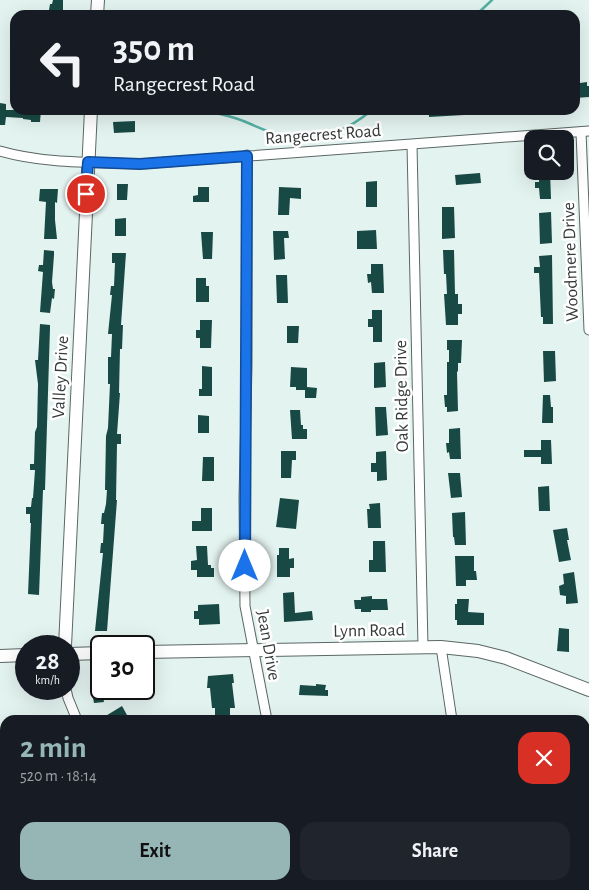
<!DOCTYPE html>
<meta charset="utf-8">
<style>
body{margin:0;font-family:"Alegreya Sans",sans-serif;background:#20242c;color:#f1f3f6;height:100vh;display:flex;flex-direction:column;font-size:19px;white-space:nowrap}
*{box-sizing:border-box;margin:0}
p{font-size:16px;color:#9ea1a6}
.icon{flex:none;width:28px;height:28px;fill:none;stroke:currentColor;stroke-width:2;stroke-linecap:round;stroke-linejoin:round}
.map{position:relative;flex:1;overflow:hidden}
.panel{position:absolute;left:0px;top:715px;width:590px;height:175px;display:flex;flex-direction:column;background:#171b24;border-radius:15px 15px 0 0;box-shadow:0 5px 20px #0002}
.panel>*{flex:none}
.banner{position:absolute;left:10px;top:10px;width:570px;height:105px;border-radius:15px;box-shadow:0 5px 20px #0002;background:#171b24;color:#f1f3f6;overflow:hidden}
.controls{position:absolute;left:524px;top:130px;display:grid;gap:10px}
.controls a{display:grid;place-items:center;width:50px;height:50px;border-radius:10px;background:#171b24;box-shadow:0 5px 20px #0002;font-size:25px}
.speed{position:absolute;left:15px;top:635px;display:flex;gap:10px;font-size:25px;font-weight:700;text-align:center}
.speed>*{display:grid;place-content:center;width:65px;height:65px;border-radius:50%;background:#171b24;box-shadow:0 5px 20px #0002;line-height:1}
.speed small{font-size:12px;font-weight:400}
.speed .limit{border:2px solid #111;border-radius:8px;background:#fff;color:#111}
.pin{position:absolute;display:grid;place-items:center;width:42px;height:42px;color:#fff;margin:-21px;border:2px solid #fff;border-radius:50%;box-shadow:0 1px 5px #0007}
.me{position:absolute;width:55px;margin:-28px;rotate:0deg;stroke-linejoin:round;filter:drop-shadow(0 0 4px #0008)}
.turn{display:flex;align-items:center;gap:18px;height:105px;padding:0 20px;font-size:22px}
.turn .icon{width:65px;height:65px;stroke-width:2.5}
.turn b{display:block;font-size:35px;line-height:42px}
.round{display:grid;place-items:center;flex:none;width:52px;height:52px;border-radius:15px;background:#20242c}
.summary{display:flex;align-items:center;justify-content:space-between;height:85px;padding:0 20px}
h1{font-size:30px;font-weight:600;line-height:38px;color:#95b6b4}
.primary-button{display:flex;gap:10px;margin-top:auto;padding:10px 20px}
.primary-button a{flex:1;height:58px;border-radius:15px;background:#95b6b4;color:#111;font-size:20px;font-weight:600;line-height:58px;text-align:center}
.primary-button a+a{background:#20242c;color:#f1f3f6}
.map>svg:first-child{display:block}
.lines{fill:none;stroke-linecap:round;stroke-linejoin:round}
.stream{stroke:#56b0a4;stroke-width:2.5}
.building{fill:#194944}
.street-casing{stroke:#5a6765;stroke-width:11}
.secondary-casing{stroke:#5a6765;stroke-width:14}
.street{stroke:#fff;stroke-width:9}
.secondary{stroke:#fff;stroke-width:12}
.route-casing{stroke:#114b97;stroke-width:12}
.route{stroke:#1a73e8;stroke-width:9}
.labels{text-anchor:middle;stroke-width:5;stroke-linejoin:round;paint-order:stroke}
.street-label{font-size:18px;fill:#353b3a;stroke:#fff}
</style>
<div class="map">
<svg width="589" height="890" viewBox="0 0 589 890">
<rect width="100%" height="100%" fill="#e3f3f0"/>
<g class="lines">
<g class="stream">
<polyline points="476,15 492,0"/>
<path d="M204,110C215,113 227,115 238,119C255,125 272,135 289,138C320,143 349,129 372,110"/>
</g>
</g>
<g class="building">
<polygon points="53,0 63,0 63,10 49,10 50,4 52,4"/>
<polygon points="587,82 587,86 589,86 589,97 575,98 575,87 580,86 580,83"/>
<polygon points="0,103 6,104 6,110 41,110 40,122 31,122 31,120 23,119 23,118 6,117 5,125 0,125"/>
<polygon points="429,110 464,110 464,115 429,117"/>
<polygon points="135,121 135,132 114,133 113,122"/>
<polygon points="539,171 550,171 551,199 540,199 539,188 535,188 535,182 539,182"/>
<polygon points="480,173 481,183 456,185 455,175"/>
<polygon points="377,181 377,207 366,207 366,182"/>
<polygon points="117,184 128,184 127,200 117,200"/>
<polygon points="198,187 209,187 209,202 193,202 193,196 198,195"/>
<polygon points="279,187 301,188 301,199 290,198 289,215 278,215"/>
<polygon points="40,189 58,189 57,203 55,202 55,220 57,239 44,239 46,202 39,201"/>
<polygon points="442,207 454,207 455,238 442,239"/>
<polygon points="551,212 552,243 540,244 539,213"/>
<polygon points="126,218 126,236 115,236 115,219"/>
<polygon points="376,230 377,249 357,249 357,231"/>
<polygon points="273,231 288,231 289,238 284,238 285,259 274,260"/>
<polygon points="201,232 213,232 212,259 203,259"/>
<polygon points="44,250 54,251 54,255 52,282 53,289 55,289 54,299 52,298 50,313 40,312 43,272 38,271 39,265 43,265"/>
<polygon points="443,250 454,250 455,294 458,294 458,304 462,304 462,314 458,314 458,325 446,325 444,294 447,294 446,274 444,274"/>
<polygon points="112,253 126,253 121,325 123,325 122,349 120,349 119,393 120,393 117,434 121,434 121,444 117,444 116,500 117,500 107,631 95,631 103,553 100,553 101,543 103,543 104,524 101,524 102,513 104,513 106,504 107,490 105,490 106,436 108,428 110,384 108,384 108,357 111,357 112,334 108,334 112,295 110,295 111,286 114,286 115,263 112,263"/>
<polygon points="552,255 553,324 543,324 543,317 541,317 539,273 534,273 534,267 540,267 539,256"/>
<polygon points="371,264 383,264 384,293 372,293 371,282 368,283 367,274 371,274"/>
<polygon points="276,275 287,275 288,303 277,303"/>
<polygon points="196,278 206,278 206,286 209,286 209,302 196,302"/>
<polygon points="372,310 382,310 382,342 373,342 373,327 368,327 368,319 372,319"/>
<polygon points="200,320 212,320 211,348 200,348 200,338 196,338 196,330 200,330"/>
<polygon points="40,324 50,325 50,328 45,490 43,490 39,595 28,594 31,523 30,523 30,514 26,514 26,507 31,507 32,498 33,498 35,470 30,470 30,464 34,464 35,432 37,427 38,384 35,360 38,360"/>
<polygon points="287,326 299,326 298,343 287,343"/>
<polygon points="447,340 462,340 461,363 458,363 458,371 457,372 458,411 447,412 447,407 445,407 444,395 447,395 447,362 449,362 449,350 447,350"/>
<polygon points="543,351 555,351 556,381 544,382"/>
<polygon points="385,362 386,387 374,388 374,363"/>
<polygon points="202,366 212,367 212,396 199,396 199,389 202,389"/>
<polygon points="291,367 307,368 307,387 317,388 316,398 305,398 305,390 296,390 296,387 290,387"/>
<polygon points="543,395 550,395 551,407 553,407 553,423 542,423"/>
<polygon points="375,407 386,407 388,435 376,436"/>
<polygon points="290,410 300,410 301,425 303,425 303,429 307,429 307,439 292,439"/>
<polygon points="198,415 209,416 209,433 198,433"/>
<polygon points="460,428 461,459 450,459 449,452 447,453 446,443 449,443 449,429"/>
<polygon points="541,440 551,440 552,464 541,464 541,457 524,457 524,450 541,450"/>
<polygon points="281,451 296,451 296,460 292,460 291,478 281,478"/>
<polygon points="386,451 387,480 377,481 377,472 371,472 371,463 376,463 376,452"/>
<polygon points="203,457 214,457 214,481 202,481"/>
<polygon points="448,473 460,473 462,497 451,498"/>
<polygon points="549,486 550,511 539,511 538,487"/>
<polygon points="280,498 299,500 296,529 276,527"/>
<polygon points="380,503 381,528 368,528 367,509 370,509 369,504"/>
<polygon points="201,508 212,508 212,531 192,531 192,521 201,521"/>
<polygon points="465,512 466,545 455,545 454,537 453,537 452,513"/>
<polygon points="567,528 569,540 567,540 571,560 559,562 553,530"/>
<polygon points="373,541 385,541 386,572 369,572 369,560 373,560"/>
<polygon points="196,546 207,546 208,565 211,565 211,568 214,568 214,577 197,577 197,570 191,570 191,561 197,560"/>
<polygon points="279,548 289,548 289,559 294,558 294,568 290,568 290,577 277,577 277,555 279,555"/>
<polygon points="455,556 474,556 474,571 476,571 477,580 466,580 466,586 456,586"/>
<polygon points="574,572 578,603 566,604 566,596 560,595 559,586 564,584 563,574"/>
<polygon points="294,592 295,613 312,611 313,620 284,622 283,593"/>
<polygon points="372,596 372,599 387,599 388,610 371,610 371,612 361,612 361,609 355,609 354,600 361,600 361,597"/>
<polygon points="457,599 469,599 468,612 484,613 484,625 457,625 457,620 455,620 455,604 457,604"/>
<polygon points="219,604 220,624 199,625 199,619 194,619 194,611 198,611 198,605"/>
<polygon points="559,628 569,629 569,652 557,651"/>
<polygon points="233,674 234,683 232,683 235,708 230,708 230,717 215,718 215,708 212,708 210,688 207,688 208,676"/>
<polygon points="100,679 104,702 94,703 90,681"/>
<polygon points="316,684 326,685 325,690 328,690 328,696 299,695 300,685 316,686"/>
<polygon points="122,706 127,715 118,720 99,720"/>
</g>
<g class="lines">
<g class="street-casing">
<g id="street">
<polyline points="581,132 589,330"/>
<polyline points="412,145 423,646"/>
<path d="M0,151C45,164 94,162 140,164L589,131"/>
<polyline points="247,155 247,365 244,498 245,606 267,720"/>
<polyline points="441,647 452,720"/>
<polyline points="66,689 68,698 77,720"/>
<polyline points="142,885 143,890"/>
<polyline points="218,885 219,890"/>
<polyline points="300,885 301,890"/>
<polyline points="476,885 477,890"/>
<polyline points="0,887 4,890"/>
</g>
</g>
<g class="secondary-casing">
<g id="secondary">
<polyline points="97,15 98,0"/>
<polyline points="65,646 91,110"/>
<polyline points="144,652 441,647 478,651 506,658 589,690"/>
<polyline points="69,654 101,653"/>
<polyline points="0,656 26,655"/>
</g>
</g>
<use href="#street" class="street"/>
<use href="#secondary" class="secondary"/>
</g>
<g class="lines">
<g class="route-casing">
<polyline id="route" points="86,194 88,162 140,164 247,156 245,566"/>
</g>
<use href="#route" class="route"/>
</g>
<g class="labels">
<g class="street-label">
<text transform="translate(323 134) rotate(-4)" y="6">Rangecrest Road</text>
<text transform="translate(570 262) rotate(-92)" y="6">Woodmere Drive</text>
<text transform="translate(60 377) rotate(-87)" y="6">Valley Drive</text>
<text transform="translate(401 396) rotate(-91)" y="6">Oak Ridge Drive</text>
<text transform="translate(369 630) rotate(-1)" y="6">Lynn Road</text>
<text transform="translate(269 645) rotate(80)" y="6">Jean Drive</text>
</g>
</g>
</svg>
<div class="controls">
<a><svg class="icon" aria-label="search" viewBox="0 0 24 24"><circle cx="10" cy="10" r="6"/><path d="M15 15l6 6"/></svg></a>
</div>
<div class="speed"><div>28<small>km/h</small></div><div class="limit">30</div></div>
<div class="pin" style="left:86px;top:194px;background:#d93025"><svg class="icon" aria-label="arrive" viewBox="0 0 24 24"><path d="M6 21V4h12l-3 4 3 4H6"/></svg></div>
<svg class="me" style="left:245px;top:566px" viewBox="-20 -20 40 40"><circle r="19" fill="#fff"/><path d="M0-13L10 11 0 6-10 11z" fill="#1a73e8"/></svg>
<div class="banner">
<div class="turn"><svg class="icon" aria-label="left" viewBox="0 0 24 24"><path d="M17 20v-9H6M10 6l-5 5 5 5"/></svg><div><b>350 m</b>Rangecrest Road</div></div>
</div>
<section class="panel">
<div class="summary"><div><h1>2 min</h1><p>520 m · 18:14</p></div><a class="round" style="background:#d93025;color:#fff"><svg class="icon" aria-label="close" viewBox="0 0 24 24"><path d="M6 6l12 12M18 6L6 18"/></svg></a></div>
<div class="primary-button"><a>Exit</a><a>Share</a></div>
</section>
</div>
